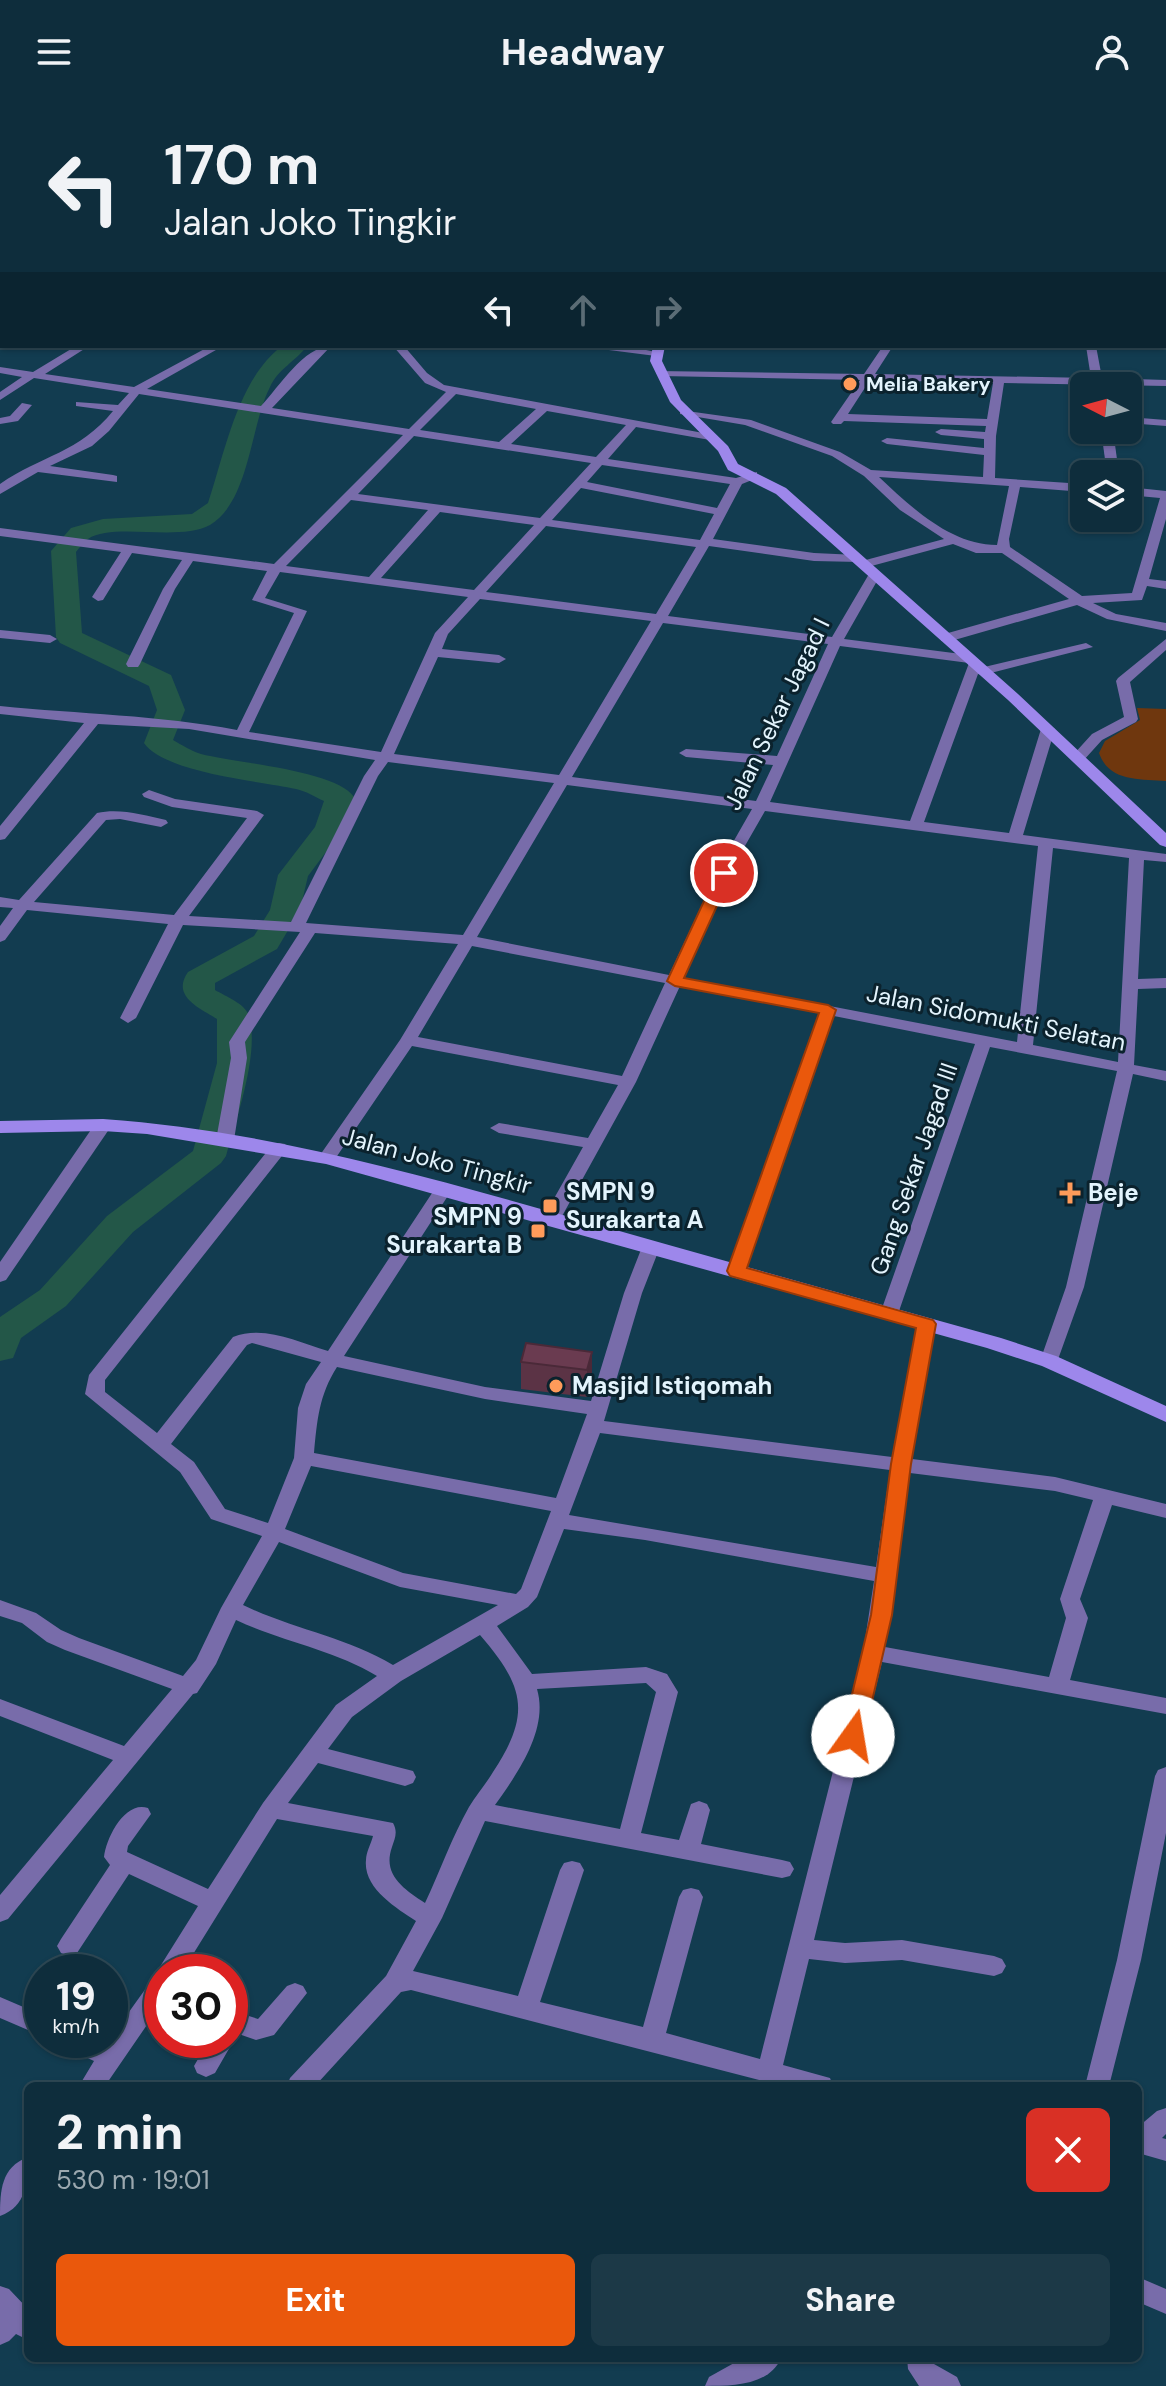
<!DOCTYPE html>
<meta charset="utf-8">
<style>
body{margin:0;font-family:"DM Sans",sans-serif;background:#1c3947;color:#f1f3f6;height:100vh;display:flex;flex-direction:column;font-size:30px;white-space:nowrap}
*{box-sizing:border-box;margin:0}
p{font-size:26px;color:#9ba8af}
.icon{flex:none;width:44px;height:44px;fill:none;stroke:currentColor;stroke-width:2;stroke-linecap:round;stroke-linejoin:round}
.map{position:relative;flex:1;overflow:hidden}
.details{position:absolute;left:24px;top:1978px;width:1118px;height:280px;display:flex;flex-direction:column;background:#0e2d3c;border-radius:12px;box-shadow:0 2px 6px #0004,0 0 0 2px #2e4956}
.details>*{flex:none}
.top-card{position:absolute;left:0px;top:0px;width:1166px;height:244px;box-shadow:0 2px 6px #0004,0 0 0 2px #2e4956;background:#0e2d3c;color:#f1f3f6;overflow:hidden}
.needle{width:52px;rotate:276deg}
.buttons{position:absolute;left:1070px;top:268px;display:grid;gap:16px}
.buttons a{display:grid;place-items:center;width:72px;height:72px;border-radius:12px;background:#0e2d3c;box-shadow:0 2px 6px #0004,0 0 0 2px #2e4956;font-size:40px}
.speed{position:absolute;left:24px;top:1850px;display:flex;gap:16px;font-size:40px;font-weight:700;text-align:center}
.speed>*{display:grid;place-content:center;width:104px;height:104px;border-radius:50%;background:#0e2d3c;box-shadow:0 2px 6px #0004,0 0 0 2px #2e4956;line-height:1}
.speed small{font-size:20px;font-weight:400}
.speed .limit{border:12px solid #d22;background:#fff;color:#111}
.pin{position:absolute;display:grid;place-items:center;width:68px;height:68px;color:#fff;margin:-34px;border:4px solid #fff;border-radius:50%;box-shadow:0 2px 8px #0007}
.me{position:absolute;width:88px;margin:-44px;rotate:13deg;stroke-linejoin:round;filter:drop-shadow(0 0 6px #0008)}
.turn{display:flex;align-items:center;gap:28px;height:168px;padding:0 32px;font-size:36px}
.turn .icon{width:104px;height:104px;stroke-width:2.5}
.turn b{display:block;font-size:56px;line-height:68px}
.lanes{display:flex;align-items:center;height:76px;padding:0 32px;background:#0003;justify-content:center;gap:40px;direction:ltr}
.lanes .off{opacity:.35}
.round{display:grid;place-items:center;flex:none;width:84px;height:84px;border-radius:12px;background:#1c3947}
.headline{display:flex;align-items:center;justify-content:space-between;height:136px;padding:0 32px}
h1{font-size:48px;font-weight:800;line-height:60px}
.button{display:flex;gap:16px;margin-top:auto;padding:16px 32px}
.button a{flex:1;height:92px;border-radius:12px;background:#ea580c;color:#fff;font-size:32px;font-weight:800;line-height:92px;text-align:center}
.button a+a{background:#1c3947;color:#f1f3f6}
header{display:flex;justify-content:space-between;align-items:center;height:104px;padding:0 32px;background:#0e2d3c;font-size:36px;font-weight:800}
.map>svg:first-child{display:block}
.green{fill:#6f370e}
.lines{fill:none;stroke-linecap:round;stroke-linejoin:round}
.river{fill:#235748;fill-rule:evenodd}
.street{fill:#786caa;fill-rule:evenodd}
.secondary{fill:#9d87eb;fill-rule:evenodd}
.wall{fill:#5b3345}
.shaded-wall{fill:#4a2938}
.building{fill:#6a3b50;stroke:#4a2938;stroke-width:2}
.route{fill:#ea580c;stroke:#983908;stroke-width:2}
.poi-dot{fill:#ff9b5a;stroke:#0b222d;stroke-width:3}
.labels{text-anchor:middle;stroke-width:6;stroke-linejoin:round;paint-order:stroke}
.far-poi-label{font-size:20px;font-weight:bold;fill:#e3f4fd;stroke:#0b222d;text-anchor:start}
.street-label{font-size:24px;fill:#e3f4fd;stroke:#0b222d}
.poi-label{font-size:24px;font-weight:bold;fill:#e3f4fd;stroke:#0b222d;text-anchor:start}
</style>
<header><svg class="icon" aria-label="menu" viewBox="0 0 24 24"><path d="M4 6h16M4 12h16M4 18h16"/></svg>Headway<svg class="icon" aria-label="person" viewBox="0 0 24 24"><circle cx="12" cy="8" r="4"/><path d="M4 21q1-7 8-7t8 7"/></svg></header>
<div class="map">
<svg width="1166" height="2282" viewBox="0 0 1166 2282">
<rect width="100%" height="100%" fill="#123c50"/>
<path class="green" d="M1137,604L1166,605V677C1140,675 1109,678 1099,649L1105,637L1140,616Z"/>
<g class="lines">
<g class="river">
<rect x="545" y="0" width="18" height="2"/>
<rect x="0" y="167" width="2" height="12"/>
<path d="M282,242H307C296,257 278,265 270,283C250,322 250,397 210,421C179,438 113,418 88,435C84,438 79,444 76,448L82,529L171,571L185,606L173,636C182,641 191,647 201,650C235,659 336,666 354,693L344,724L308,772L300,806L277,845L215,879V886C225,892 246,900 249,912C260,949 236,1015 226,1052L221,1059L133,1128L66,1202L21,1234L13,1254L0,1257V1213L40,1186L107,1112L193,1047L217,959V915C199,904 171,892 188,868L254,832L270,806L278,771L315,723L324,697C315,693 306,687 296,685C259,677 165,669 144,639L157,606L149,582L60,539L56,533L51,447L71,424L103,415L192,410L208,399C225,348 238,275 282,242Z"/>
</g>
<g class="street">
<polygon points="134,0 142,0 143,2 135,2"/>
<polygon points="264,0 308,0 309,2 265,2"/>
<polygon points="670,0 678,0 679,2 671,2"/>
<polygon points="748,0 771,0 772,2 749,2"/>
<polygon points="910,0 933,0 934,2 911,2"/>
<rect x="0" y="33" width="2" height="6"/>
<rect x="0" y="89" width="2" height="6"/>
<rect x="0" y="151" width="2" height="6"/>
<rect x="0" y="179" width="2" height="6"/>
<rect x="1164" y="182" width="2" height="6"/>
<polygon points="0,193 2,193 0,200"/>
<rect x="1164" y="216" width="2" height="6"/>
<polygon points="0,226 2,226 0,233"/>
<path d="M76,242H89L45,270L134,283L210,242H223L147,285L261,302C279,283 304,242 331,242L272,304L409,325L446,288L425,279L393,242H404L427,269L444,281L714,331V335L710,336L636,323L608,355L736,374L757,368V374L742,380L713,435L814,449L857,451L861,452L862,457L944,435L900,406L864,372L832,352L745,321L680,310V306L751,316L840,348L871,366L983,373L984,351L887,340L881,337L887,334L984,344V335L941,331L935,328L941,325L985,328L986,322L844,317L841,320H833L831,318L860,276L661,272L656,269L657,267L864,270L883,242H893L875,270L1091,274L1086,242H1096L1102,274L1166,276V282L1004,279L996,332L995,374L1084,380V388L1020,383L1009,435L1010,443L1082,492L1132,489L1160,394L1128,391V383L1166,387V415L1149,475L1166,477V485L1147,482L1142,496L1093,499L1116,510L1166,519V527L1107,515L1077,501L951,537H941V531L1069,495L1002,449H976L953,440L864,464L860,463L859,458L814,457L709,442L668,512L832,533L869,470L875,466L881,470L844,535L969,551L980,557V564L1086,539L1093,543L983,571L978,570L924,718L1009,729L1041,625L1048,621L1055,625L1023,731L1166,750V758L1144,756L1138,875L1166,874V884L1138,885L1134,961L1166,967V977L1133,970L1084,1183L1056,1261H1042L1040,1257L1066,1183L1117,967L990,943L898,1210L889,1216L880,1210L975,940L834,912L746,1167L737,1173L728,1167L819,909L680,882L636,978L561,1114L552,1120L543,1114L583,1043L499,1029L490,1024L499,1019L588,1034L618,981L412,942L333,1058L327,1059L318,1054L400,936L458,840L315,829L245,938L247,954L234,1036L225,1041L216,1036L231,954L229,938L300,828L183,821L136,914L128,919L120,914L168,820L27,806L5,836L0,838V822L13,804L0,803V793L19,796L97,709C120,704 143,711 166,716L168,719L161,723L120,715L106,716L34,798L174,811L247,714L172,703L144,693L142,690L149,686L175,695L257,707L264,711L189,812L291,818L364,672L375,656L189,625L98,620L5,735L0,736V722L84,619L0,610V602C79,610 159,611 237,626L294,509L252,496L267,467L193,457L175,485L140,560L138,563H128L126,560L163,485L182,456L132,449L103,496L98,497L92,493L121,448L0,432V424L274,460L403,331L139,290L109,327L92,342L50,362L113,371L117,372V378L38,368L0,390V380C42,351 79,349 113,307L76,302V298L118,301L129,289L34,274L0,296V288L22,273L0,269V263L33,268ZM870,276L993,279L987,315L848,310ZM456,290L536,305L499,338L420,326ZM547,307L626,321L596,353L511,340ZM414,332L591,359L540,414L358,390ZM602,361L730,380L717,404L587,378ZM879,373L1009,382L997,441C951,441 912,404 879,373ZM581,384L714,410L700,436L552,416ZM351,396L428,406L369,473L286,462ZM440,408L534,421L474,486L381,474ZM546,422L696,443L656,510L486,488ZM280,468L468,493L435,529L381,648L249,628L307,507L265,494ZM480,495L651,517L559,671L394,650L438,553L499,559L506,555L499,551L442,545L448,530ZM663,519L828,540L777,652L686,645L679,649L686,653L773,661L756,697L572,673ZM840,542L969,559L910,717L770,698ZM388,658L554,679L463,831L306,819L378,672ZM567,681L752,705L724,754L669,871L477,833ZM765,707L1038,742L1017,938L684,874L738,754ZM1053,744L1129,754L1118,958L1033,941ZM472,842L665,879L622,972L418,933Z"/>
<polygon points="596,242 626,242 661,249 656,252 601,245"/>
<polygon points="22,299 32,301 18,317 0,320 0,314 10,312"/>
<polygon points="1128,313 1166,316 1166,322 1128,319"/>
<polygon points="1101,326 1113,326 1119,370 1107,370"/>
<polygon points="0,526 50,531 57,535 50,539 0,534"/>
<polygon points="1166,535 1166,546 1130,578 1138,615 1136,618 1102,636 1083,657 1073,657 1073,651 1092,630 1124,613 1116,577 1118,574"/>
<polygon points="103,1016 112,1021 6,1176 0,1178 0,1158 97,1017"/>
<path d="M279,1039L285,1040L288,1044L285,1048L105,1276V1288L157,1329L233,1233C265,1221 297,1238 328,1247L438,1080L444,1079L453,1084L344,1252L485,1283L591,1297L624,1189L642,1143L651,1137L660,1143L642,1189L604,1317L892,1353L917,1220L926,1214L935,1220L912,1355L1055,1373L1166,1400V1414L1112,1401L1080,1495L1088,1514L1070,1576L1166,1594V1610L882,1558L814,1836L845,1839L902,1836L994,1852L1002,1855L1006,1862L1002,1869L994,1872L902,1856L845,1859L809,1855L783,1961L830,1974L833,1982H782L411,1886L401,1888L315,1982H287L290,1974L386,1872L416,1817C396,1804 363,1784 366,1756C366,1748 371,1740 373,1732L277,1715L182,1868H162V1899L105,1982H79L94,1957L64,1943L61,1936H98L106,1940L154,1873L159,1871L161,1861L198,1802L129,1770L77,1849L69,1852L61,1849L57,1842L61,1835L110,1761L104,1753C106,1734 125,1696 148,1704L151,1710L128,1742L127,1748L208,1785L263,1699L336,1601L377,1572C332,1545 283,1538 236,1516L216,1560L197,1589L193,1590L8,1815L0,1818V1791L113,1656L0,1612V1595L124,1642L172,1585L65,1546L47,1538L22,1519L0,1512V1496L36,1509L61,1526L79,1534L183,1572L196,1556L221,1504L262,1432L211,1415L180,1368L85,1290L89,1271L273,1040ZM252,1239L321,1258L306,1280L298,1304L294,1354L268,1419L225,1405L194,1358L171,1340L247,1241ZM337,1263L485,1295L587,1310L556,1394L314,1349C317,1317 319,1291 337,1263ZM600,1329L890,1366L876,1463L569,1411ZM311,1362L551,1407L521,1485L516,1490L403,1469L285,1425ZM910,1369L1055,1387L1093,1396L1060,1495L1066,1514L1049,1573L885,1543ZM564,1425L645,1436L874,1477L863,1549L760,1955L666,1929L703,1793L699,1786L691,1784L683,1786L679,1793L643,1923L540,1898L584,1766L580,1759L572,1757L564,1759L560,1766L518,1892L413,1867L442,1814L485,1717L782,1774L790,1772L794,1765L790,1758L782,1756L701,1740L710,1706L707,1700L699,1697L691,1700L679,1736L641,1729L678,1588L667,1570L646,1563L532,1570L497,1522L528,1503L537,1493ZM279,1438L400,1483L498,1501L393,1561C346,1533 292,1525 243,1501ZM480,1531C524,1582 532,1609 493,1668C486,1680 476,1691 469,1703C452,1733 440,1767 425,1799C404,1785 382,1771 392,1743C395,1734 398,1728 393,1719L288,1699L318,1659L405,1682L413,1679L416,1673L413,1667L328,1645L352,1613L401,1577ZM646,1579L656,1588L620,1725L495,1701C517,1670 549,1626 537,1585Z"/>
<polygon points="1166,1663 1166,1729 1141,1856 1109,1982 1085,1982 1117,1856 1155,1672 1158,1666"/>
<polygon points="295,1879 303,1882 307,1889 274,1931 256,1936 230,1927 230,1906 258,1915 287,1882"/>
<polygon points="0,1893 42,1911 42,1932 0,1914"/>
<polygon points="230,1928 234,1936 215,1969 206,1973 197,1969 194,1962 209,1936 230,1936"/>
<polygon points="1166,2004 1166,2030 1162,2034 1166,2035 1166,2057 1138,2049 1138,2023 1157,2007"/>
<path d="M28,2053C28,2077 27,2102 0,2112C0,2087 1,2063 28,2053Z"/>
<polygon points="1138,2173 1166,2185 1166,2210 1138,2198"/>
<polygon points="0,2182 9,2185 28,2205 28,2236 16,2230 9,2237 0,2241"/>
<path d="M743,2254H781C769,2282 732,2282 705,2282L709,2273Z"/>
<polygon points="907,2254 933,2254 934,2260 957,2273 961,2282 919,2282 908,2265"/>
</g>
<g class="secondary">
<polygon points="4,0 17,0 3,2"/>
<polygon points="826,0 836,0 825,2"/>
<polygon points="653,242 665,242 662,257 681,296 728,342 738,360 786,384 1018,590 1166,729 1166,743 1160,741 1008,596 776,390 728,366 718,347 670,298 650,257"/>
<path d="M103,1015C262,1026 417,1070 570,1113C714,1154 858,1194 1001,1234L1056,1252L1166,1302V1318L1042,1262L987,1244L326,1060L147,1030L103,1027L0,1029V1017Z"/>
</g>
</g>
<polygon class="wall" points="592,1248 592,1275 587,1293 521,1285 521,1258"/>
<polygon class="shaded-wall" points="592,1248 592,1275 587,1293 587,1266"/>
<polygon class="building" points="526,1239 592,1248 587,1266 521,1258"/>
<polygon class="route" points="724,765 732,769 684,874 828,901 836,906 747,1164 933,1216 936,1220 911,1360 892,1511 864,1632 861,1638 853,1640 845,1638 842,1632 871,1511 891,1360 916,1224 730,1172 727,1167 819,909 675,882 667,877 717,769"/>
<g class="poi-dot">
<circle cx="850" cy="280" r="8"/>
<path d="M1066 1077h8v8h8v8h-8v8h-8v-8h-8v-8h8z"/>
<rect x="542" y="1094" width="16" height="16" rx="4"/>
<rect x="530" y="1119" width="16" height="16" rx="4"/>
<circle cx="556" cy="1282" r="8"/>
</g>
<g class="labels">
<g class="far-poi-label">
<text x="866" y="287">Melia Bakery</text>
</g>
<g class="street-label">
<text transform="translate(777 610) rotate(-64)" y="8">Jalan Sekar Jagad I</text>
<text transform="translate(996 914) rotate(11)" y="8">Jalan Sidomukti Selatan</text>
<text transform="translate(437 1057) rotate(15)" y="8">Jalan Joko Tingkir</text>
<text transform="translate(914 1065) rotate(-71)" y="8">Gang Sekar Jagad III</text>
</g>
<g class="poi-label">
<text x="566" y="1096">SMPN 9<tspan x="566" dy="28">Surakarta A</tspan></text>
<text x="1088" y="1097">Beje</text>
<text x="522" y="1121" text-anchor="end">SMPN 9<tspan x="522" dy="28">Surakarta B</tspan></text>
<text x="572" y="1290">Masjid Istiqomah</text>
</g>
</g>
</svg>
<div class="buttons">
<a><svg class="needle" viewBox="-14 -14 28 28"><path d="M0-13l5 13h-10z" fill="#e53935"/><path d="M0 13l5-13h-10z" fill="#9ba8af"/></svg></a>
<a><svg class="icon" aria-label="layers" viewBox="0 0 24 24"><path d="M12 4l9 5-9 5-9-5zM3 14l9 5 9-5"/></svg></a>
</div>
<div class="speed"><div>19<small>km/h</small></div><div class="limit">30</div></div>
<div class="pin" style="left:724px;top:769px;background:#d93025"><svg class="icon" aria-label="arrive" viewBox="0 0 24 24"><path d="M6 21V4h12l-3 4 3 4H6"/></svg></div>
<svg class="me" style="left:853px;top:1632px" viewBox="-20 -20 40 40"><circle r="19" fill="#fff"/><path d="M0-13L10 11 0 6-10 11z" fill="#ea580c"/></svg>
<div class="top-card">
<div class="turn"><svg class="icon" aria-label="left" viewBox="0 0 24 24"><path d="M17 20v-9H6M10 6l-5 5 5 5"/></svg><div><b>170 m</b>Jalan Joko Tingkir</div></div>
<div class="lanes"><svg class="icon" aria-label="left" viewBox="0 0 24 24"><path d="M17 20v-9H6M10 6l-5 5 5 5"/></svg><svg class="icon off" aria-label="ahead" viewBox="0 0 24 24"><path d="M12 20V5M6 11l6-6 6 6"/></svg><svg class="icon off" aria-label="right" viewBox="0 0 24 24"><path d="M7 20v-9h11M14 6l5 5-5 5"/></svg></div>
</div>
<section class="details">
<div class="headline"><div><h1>2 min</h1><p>530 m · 19:01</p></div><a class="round" style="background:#d93025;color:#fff"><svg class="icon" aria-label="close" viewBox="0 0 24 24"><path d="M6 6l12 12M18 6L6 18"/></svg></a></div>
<div class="button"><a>Exit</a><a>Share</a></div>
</section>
</div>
